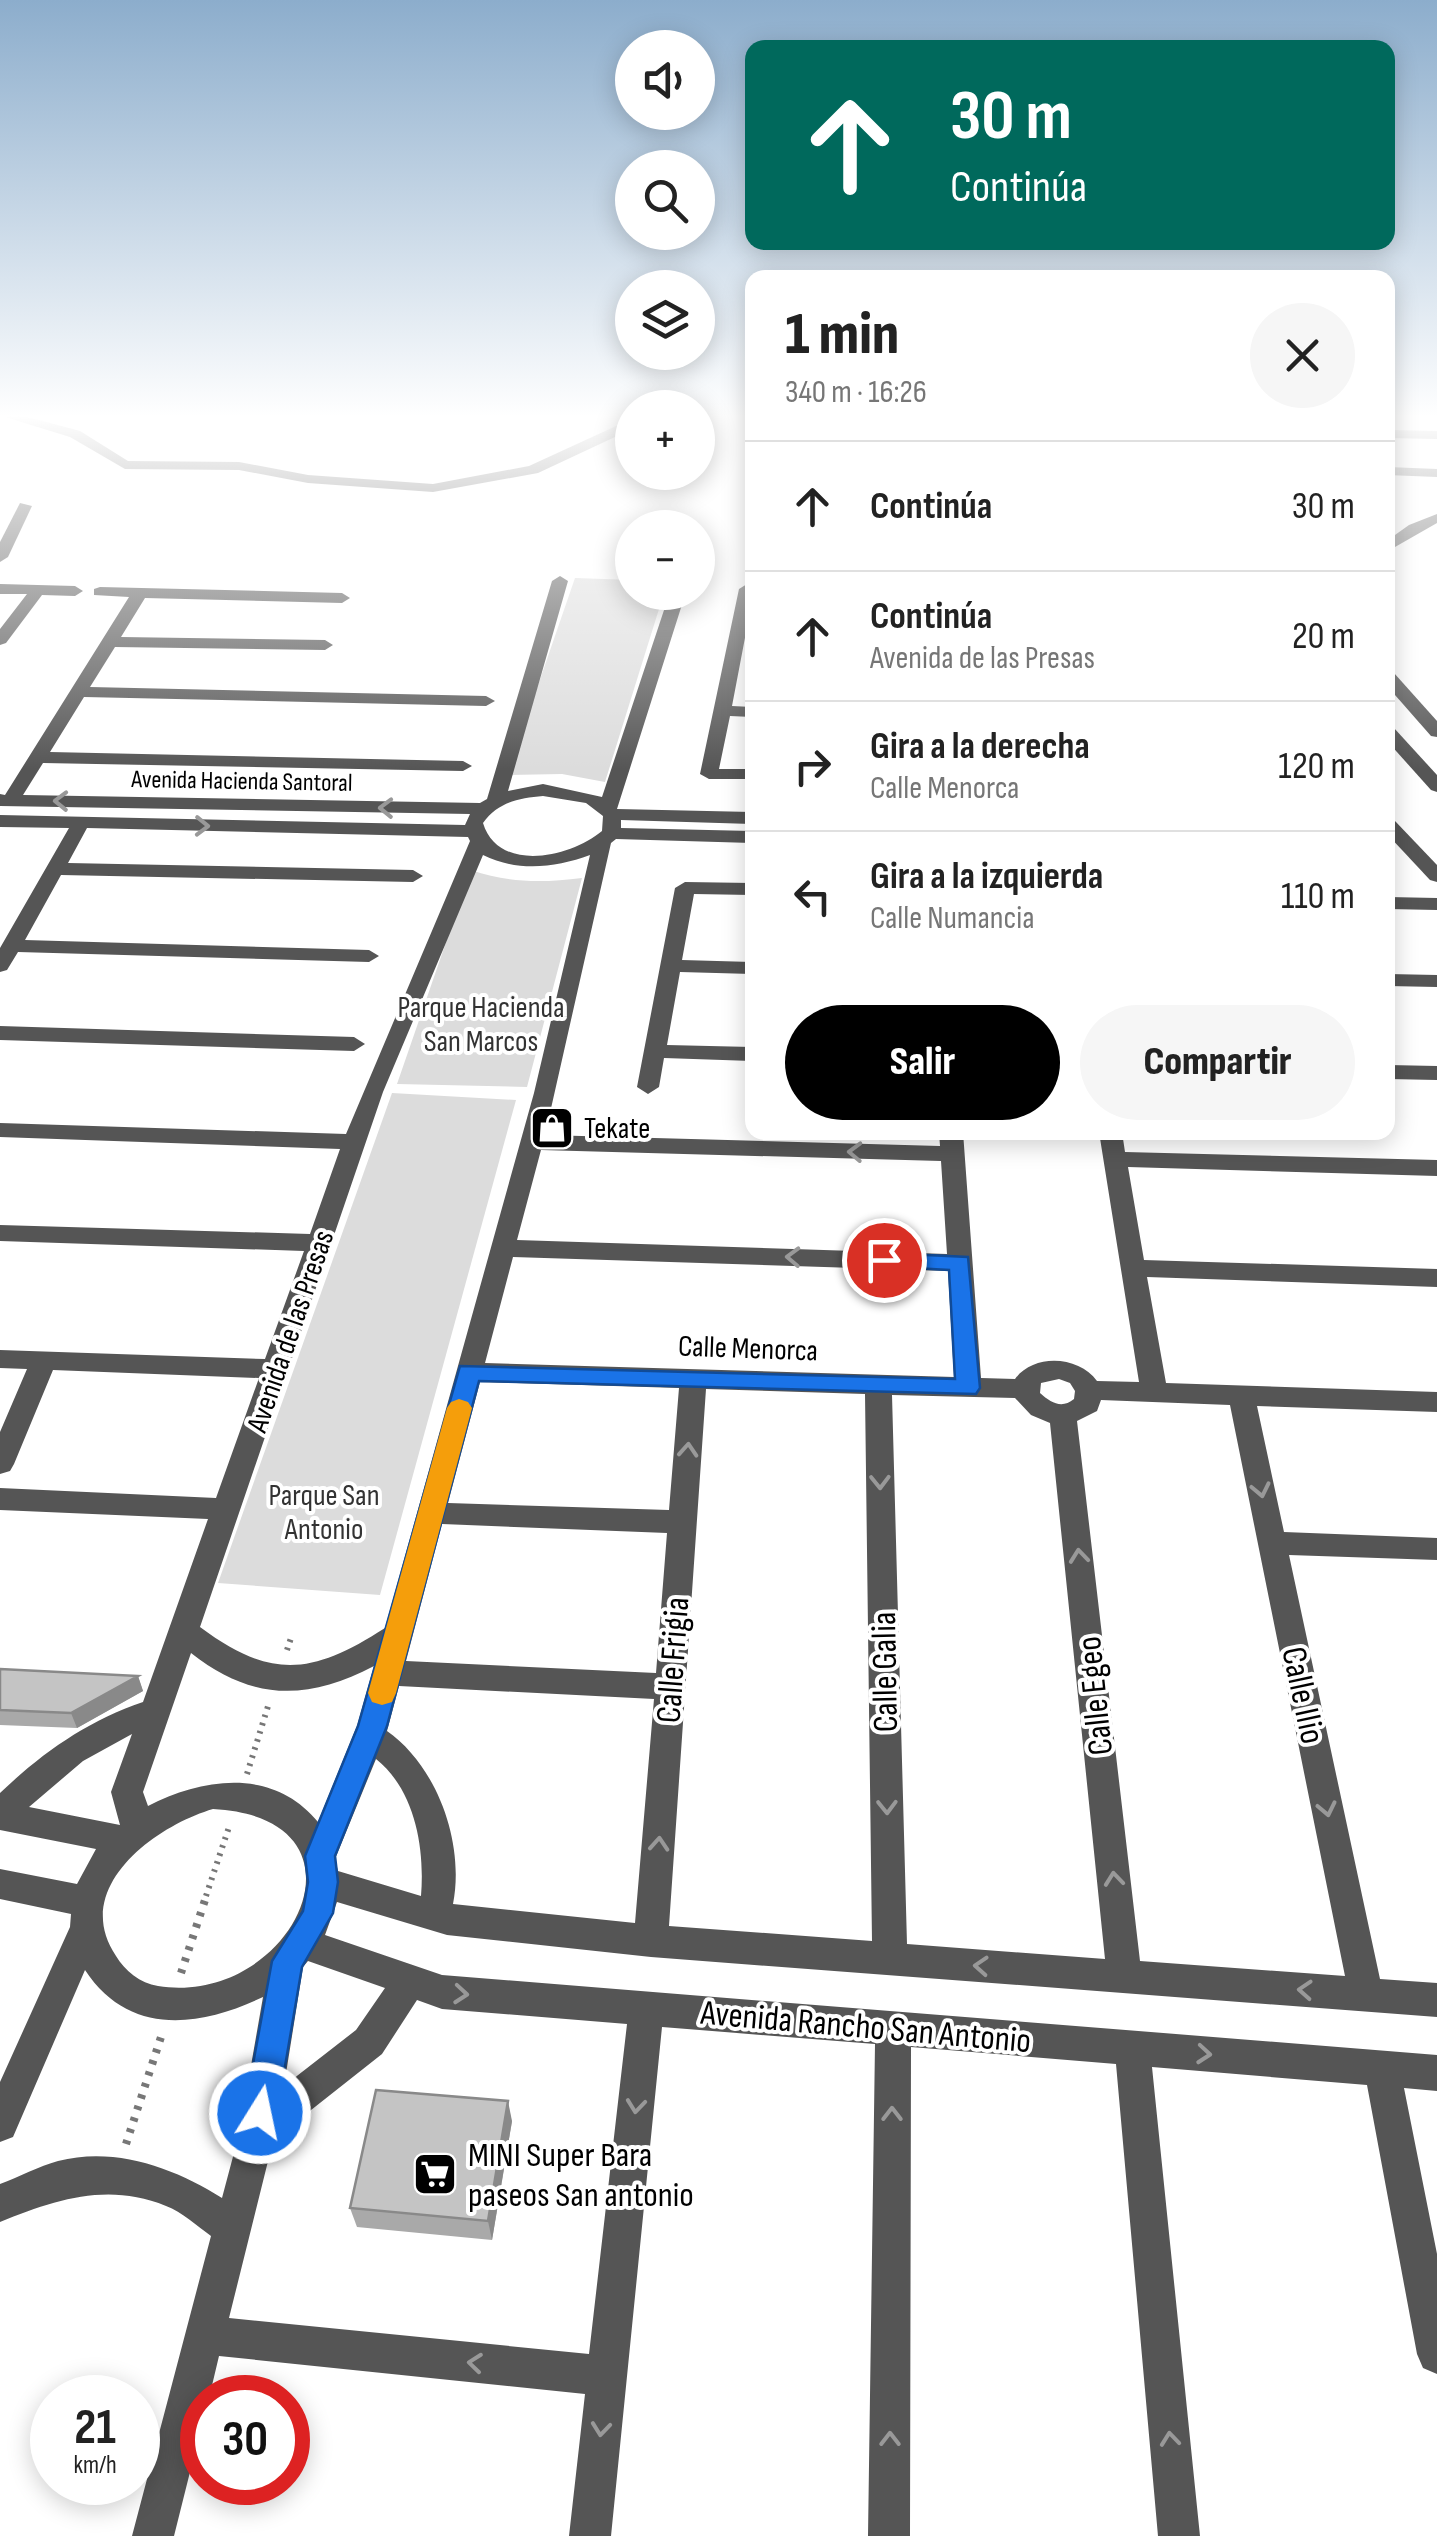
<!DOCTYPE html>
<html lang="es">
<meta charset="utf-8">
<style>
body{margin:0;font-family:"Sofia Sans Condensed",sans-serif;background:#f6f6f6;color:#222;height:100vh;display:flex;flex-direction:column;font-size:38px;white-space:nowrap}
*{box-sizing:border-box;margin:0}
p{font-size:32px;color:#767676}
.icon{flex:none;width:55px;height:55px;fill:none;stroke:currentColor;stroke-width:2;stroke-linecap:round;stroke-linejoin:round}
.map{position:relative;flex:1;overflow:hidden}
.details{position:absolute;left:745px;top:270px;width:650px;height:870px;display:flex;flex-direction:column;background:#fff;border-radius:20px;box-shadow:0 5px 25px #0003}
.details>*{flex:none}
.hud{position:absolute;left:745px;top:40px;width:650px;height:210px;border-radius:20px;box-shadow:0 5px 25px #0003;background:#00695c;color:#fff;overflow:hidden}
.buttons{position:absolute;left:615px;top:30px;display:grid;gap:20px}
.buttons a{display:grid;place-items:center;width:100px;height:100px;border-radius:50%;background:#fff;box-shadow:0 5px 25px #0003;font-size:50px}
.speed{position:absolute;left:30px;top:2375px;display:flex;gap:20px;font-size:50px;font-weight:700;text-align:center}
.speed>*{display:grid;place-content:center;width:130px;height:130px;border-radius:50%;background:#fff;box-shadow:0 5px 25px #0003;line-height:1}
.speed small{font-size:25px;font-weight:400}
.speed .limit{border:15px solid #d22;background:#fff;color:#111}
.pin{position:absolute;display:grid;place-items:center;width:85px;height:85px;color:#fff;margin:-42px;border:5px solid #fff;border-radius:50%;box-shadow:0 2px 10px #0007}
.me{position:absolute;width:110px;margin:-55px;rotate:10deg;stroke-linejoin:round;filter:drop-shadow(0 0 8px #0008)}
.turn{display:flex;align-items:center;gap:35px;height:210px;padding:0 40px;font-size:45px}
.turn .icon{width:130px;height:130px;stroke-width:2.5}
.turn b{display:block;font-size:70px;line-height:85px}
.round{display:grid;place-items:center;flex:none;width:105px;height:105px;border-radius:52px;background:#f6f6f6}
.headline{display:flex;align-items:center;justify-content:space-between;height:170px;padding:0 40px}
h1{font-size:60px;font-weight:800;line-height:75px}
.action{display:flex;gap:20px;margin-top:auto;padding:20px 40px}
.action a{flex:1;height:115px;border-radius:60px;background:#000;color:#fff;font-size:40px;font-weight:800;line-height:115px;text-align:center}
.action a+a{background:#f6f6f6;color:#222}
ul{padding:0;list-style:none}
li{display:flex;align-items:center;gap:30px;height:130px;padding:0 40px;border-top:2px solid #e0e0e0}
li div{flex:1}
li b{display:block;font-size:38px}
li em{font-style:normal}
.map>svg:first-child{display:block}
.green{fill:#dcdcdc}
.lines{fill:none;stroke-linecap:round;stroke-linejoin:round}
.path-far1{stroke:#777;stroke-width:6;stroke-dasharray:2.5 6;stroke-linecap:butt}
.path{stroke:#777;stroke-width:8;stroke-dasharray:4 8;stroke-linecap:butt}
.minor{fill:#555;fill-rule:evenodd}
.wall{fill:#a9a9a9}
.shaded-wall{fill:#898989}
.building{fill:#c4c4c4;stroke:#898989;stroke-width:2.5}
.oneway{stroke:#999}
.route{fill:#1a73e8;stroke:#114b97;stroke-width:2.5}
.slow{fill:#f59e0b}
.labels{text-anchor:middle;stroke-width:8;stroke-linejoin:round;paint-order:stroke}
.far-street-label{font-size:25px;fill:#000;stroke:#fff}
.park-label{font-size:30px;fill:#333;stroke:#fff}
.poi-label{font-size:30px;fill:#000;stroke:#fff;text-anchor:start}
.street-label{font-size:30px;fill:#000;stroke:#fff}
.near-street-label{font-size:35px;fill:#000;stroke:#fff}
.near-poi-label{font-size:35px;fill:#000;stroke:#fff;text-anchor:start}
</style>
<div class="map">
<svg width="1437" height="2536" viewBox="0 0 1437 2536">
<rect width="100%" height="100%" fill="#fff"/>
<g class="green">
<polygon points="575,578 632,580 632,592 664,593 605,782 562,774 507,775"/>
<path d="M471,870C509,883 542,883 582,878L527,1087L397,1084Z"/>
<polygon points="392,1093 516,1100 380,1595 218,1583"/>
</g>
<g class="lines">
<g class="path-far1">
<polyline points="287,1650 292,1635"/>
<polyline points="247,1774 269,1703"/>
<polyline points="206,1896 229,1827"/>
</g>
<g class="path">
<polyline points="181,1973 207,1894"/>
<polyline points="126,2144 163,2031"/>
</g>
<g class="minor">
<polygon points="2,416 24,416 80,431 128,461 239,462 308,475 433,484 529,466 627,421 632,420 632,429 538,473 433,492 308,483 239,470 125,469 70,437"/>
<polygon points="1388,430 1437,431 1437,439 1388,438"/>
<polygon points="1388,467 1437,469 1437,477 1388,475"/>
<polygon points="20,503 32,506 8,557 0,562 0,542"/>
<polygon points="1437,514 1437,523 1388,551 1388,540 1409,525"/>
<path d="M560,576L568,581L508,791L543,784L602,797L670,592H686L617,809L752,812V824L621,820V828L752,831V843L616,839L611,843L545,1135L940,1146L939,1132H963L981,1378L1015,1379C1034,1353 1079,1356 1097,1381L1139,1382L1099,1132H1122L1125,1152L1437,1160V1176L1128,1167L1144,1260L1437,1269V1287L1147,1277L1166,1383L1437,1392V1412L1257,1406L1284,1532L1437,1538V1560L1289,1555L1380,1979L1437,1983V2017L651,1957L447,1935L337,1902L325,1935L442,1975L1437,2055V2091L1404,2088L1437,2254V2374L1423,2368L1417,2354L1367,2085L1152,2067L1200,2536H1158L1116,2064L911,2047L910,2536H868L875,2044L662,2027L611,2536H569L585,2394L219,2356L209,2398H202V2424L174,2536H132L211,2236C197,2226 182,2212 166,2206C107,2182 55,2200 0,2222V2184C19,2177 39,2166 58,2161C115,2146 175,2168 222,2198L239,2134L263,1997C200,2027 129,2037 85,1970L13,2137L0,2142V2082L70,1927L71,1914L0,1899V1869L77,1884L96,1849L0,1830V1793C42,1753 87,1721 143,1702L208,1519L0,1510V1488L216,1498L259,1378L53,1370L14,1464L10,1471L0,1474V1432L27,1369L0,1368V1350L265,1359L304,1251L0,1241V1225L310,1234L340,1149L0,1137V1123L346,1134L470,841L468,837L87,828L68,863L413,870L423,876L413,882L61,875L25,940L369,950L379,956L369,962L18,952L7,970L0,972V948L69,828L0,827V815L465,825L470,814L0,806V794L5,795L129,597L94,595V589L100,587L342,593L350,598L342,603L145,598L121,637L325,640L333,645L325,650L115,647L90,687L486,696L495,701L486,706L84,697L50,752L463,761L472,766L463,771L43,763L23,795L480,803L487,799L552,581ZM543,796L586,803L603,816L602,831C570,858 498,873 483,823C498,802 519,798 543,796ZM483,855C517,872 555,868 590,855L534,1093L385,1628C312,1675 271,1680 200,1627L383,1092ZM541,1150L941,1161L947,1254L517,1240ZM513,1257L948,1271L954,1377L485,1363ZM1059,1379L1070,1383L1075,1391L1074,1399C1062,1409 1051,1403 1040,1393L1041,1383ZM480,1382L679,1388L669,1510L448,1503ZM706,1389L865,1394L872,1941L669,1926ZM892,1395L1015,1398L1031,1415L1050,1423L1105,1959L907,1944ZM1101,1400L1230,1405L1345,1976L1140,1961L1077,1421L1097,1411ZM442,1524L667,1533L656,1673L406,1661ZM191,1653C252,1701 307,1701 374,1666L357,1726L318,1822C273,1767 203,1778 148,1806L143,1792ZM399,1686L654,1699L635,1923L453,1904C465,1843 437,1766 387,1731ZM132,1734L111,1792L120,1825L29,1807L83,1761ZM376,1759C415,1790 425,1848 421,1896L338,1871L335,1859ZM213,1809C383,1818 293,2007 158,1986C140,1983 125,1971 116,1956C70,1888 155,1826 213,1809ZM308,1961L385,1988L356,2030L284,2086L303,1967ZM417,2000L442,2009L627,2024L589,2354L229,2318L277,2125L306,2114L382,2054Z"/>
<polygon points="0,584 75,586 83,591 75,596 42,595 6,643 0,645 0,629 27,594 0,594"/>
<polygon points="747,584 752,586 752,601 732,706 752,707 752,717 730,716 719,769 752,769 752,779 709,779 700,774 739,589"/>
<polygon points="1388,672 1394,673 1437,721 1437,737 1431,736 1388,687"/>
<polygon points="1388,727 1394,728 1437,775 1437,792 1431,790 1388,742"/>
<polygon points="1388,819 1395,821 1437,865 1437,882 1430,880 1388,835"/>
<polygon points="685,882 752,883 752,895 694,894 682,960 752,962 752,974 680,972 667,1045 752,1047 752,1061 664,1058 659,1087 648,1094 637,1087 675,888"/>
<polygon points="1388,897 1437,898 1437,910 1388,909"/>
<polygon points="1388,974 1437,975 1437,987 1388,986"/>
<polygon points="0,1026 354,1037 365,1044 354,1051 0,1040"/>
<polygon points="1388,1065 1437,1066 1437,1080 1388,1079"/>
</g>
</g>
<g class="wall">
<polygon points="0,1669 138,1676 143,1691 77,1728 0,1725"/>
<polygon points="512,2121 492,2240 357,2227 350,2208"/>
</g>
<g class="shaded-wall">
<polygon points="138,1676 143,1691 77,1728 71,1713"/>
<polygon points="508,2101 512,2121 492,2240 488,2221"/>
</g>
<g class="building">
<polygon points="0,1669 138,1676 71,1713 0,1710"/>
<polygon points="376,2090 508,2101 488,2221 350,2208"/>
</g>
<defs><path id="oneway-chevron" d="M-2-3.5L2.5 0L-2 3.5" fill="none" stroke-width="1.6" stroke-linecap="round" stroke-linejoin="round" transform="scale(2.5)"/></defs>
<g class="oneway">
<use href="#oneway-chevron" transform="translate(61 801) rotate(-179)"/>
<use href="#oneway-chevron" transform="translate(386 808) rotate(-179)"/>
<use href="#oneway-chevron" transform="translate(202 826) rotate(1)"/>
<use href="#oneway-chevron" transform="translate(855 1152) rotate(-178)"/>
<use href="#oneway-chevron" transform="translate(793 1257) rotate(-178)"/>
<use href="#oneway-chevron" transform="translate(688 1450) rotate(-86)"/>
<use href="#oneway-chevron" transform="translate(880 1482) rotate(89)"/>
<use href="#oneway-chevron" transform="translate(1261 1490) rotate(78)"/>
<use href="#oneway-chevron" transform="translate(1079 1556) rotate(-96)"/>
<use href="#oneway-chevron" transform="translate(887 1807) rotate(89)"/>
<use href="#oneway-chevron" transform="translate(1327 1809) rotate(78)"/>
<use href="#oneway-chevron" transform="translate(659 1844) rotate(-86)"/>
<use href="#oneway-chevron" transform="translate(1114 1879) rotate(-96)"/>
<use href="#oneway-chevron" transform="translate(981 1966) rotate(-176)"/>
<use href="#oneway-chevron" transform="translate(1305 1990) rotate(-176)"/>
<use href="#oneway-chevron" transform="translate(461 1994) rotate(5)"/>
<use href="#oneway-chevron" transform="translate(1204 2054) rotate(5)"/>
<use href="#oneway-chevron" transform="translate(636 2106) rotate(96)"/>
<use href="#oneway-chevron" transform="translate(892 2114) rotate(-90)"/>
<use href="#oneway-chevron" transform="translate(475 2363) rotate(-174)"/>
<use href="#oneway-chevron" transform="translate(601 2429) rotate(96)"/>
<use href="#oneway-chevron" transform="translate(890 2439) rotate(-90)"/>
<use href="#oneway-chevron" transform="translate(1170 2439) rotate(-96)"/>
</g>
<linearGradient id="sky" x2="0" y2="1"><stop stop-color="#8cadcc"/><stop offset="0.54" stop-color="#fff"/><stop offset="1" stop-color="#fff" stop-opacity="0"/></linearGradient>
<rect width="1437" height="771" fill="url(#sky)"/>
<polygon class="route" points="884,1253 968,1257 980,1388 976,1394 479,1381 387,1726 335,1856 338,1882 333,1913 302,1967 277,2113 272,2125 260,2130 248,2125 244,2113 272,1961 303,1911 308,1882 305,1856 358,1726 460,1366 955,1379 949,1270 876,1266 872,1260"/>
<polygon class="slow" points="459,1399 468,1402 472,1408 396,1693 392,1702 382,1705 372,1702 368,1693 447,1408 451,1402"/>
<defs>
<g id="shop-square" transform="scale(2.25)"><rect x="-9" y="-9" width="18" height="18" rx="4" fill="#000" stroke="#fff"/><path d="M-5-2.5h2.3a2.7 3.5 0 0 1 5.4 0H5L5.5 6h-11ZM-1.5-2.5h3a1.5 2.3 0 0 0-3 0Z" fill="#fff"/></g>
<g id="supermarket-square" transform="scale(2.25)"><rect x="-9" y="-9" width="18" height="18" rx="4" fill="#000" stroke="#fff"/><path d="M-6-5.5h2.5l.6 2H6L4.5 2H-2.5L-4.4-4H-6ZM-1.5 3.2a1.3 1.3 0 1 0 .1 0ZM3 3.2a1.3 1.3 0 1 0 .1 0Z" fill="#fff"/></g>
</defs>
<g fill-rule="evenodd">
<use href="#shop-square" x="552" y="1128"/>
<use href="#supermarket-square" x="435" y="2174"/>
</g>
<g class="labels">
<g class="far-street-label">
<text transform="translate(242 780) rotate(1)" y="9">Avenida Hacienda Santoral</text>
</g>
<g class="park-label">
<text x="481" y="1017">Parque Hacienda<tspan x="481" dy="34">San Marcos</tspan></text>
<text x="324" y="1505">Parque San<tspan x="324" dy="34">Antonio</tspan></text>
</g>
<g class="poi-label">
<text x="584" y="1138">Tekate</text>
</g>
<g class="street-label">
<text transform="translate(290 1331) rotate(-71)" y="10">Avenida de las Presas</text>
<text transform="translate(748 1348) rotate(2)" y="10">Calle Menorca</text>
</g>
<g class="near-street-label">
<text transform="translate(672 1660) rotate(-86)" y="12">Calle Frigia</text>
<text transform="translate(884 1672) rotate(-91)" y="12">Calle Galia</text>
<text transform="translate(1304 1695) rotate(78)" y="12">Calle Ilio</text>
<text transform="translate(1094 1696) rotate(-96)" y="12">Calle Egeo</text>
<text transform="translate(866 2026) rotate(5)" y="12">Avenida Rancho San Antonio</text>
</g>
<g class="near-poi-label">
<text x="468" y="2166">MINI Super Bara<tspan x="468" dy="40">paseos San antonio</tspan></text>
</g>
</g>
</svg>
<div class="buttons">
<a><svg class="icon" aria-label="sound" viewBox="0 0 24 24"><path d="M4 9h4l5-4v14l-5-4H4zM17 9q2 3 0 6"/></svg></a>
<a><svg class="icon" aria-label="search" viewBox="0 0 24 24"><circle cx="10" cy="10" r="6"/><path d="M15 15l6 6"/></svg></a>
<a><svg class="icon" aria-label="layers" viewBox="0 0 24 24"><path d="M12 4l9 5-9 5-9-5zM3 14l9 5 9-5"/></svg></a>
<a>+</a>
<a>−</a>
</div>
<div class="speed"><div>21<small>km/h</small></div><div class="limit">30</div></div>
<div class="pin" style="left:884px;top:1260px;background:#d93025"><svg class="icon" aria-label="arrive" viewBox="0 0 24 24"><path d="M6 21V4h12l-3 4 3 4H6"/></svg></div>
<svg class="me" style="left:260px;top:2113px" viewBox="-20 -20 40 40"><circle r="17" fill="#1a73e8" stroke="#fff" stroke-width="3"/><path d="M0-11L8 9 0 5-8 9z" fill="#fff"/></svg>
<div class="hud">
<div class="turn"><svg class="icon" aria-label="ahead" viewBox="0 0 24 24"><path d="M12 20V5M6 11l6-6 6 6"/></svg><div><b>30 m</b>Continúa</div></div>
</div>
<section class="details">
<div class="headline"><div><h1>1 min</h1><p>340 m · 16:26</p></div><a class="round"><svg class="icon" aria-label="close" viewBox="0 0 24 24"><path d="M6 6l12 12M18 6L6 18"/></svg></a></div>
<ul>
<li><svg class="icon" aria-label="ahead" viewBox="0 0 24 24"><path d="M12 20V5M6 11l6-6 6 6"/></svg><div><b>Continúa</b></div><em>30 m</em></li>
<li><svg class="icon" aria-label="ahead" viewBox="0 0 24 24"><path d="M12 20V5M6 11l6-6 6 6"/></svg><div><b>Continúa</b><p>Avenida de las Presas</p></div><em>20 m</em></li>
<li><svg class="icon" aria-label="right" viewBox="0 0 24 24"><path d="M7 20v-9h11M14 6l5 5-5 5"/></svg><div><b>Gira a la derecha</b><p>Calle Menorca</p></div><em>120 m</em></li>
<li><svg class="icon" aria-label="left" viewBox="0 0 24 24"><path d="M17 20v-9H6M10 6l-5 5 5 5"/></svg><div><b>Gira a la izquierda</b><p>Calle Numancia</p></div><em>110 m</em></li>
</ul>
<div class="action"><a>Salir</a><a>Compartir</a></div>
</section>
</div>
